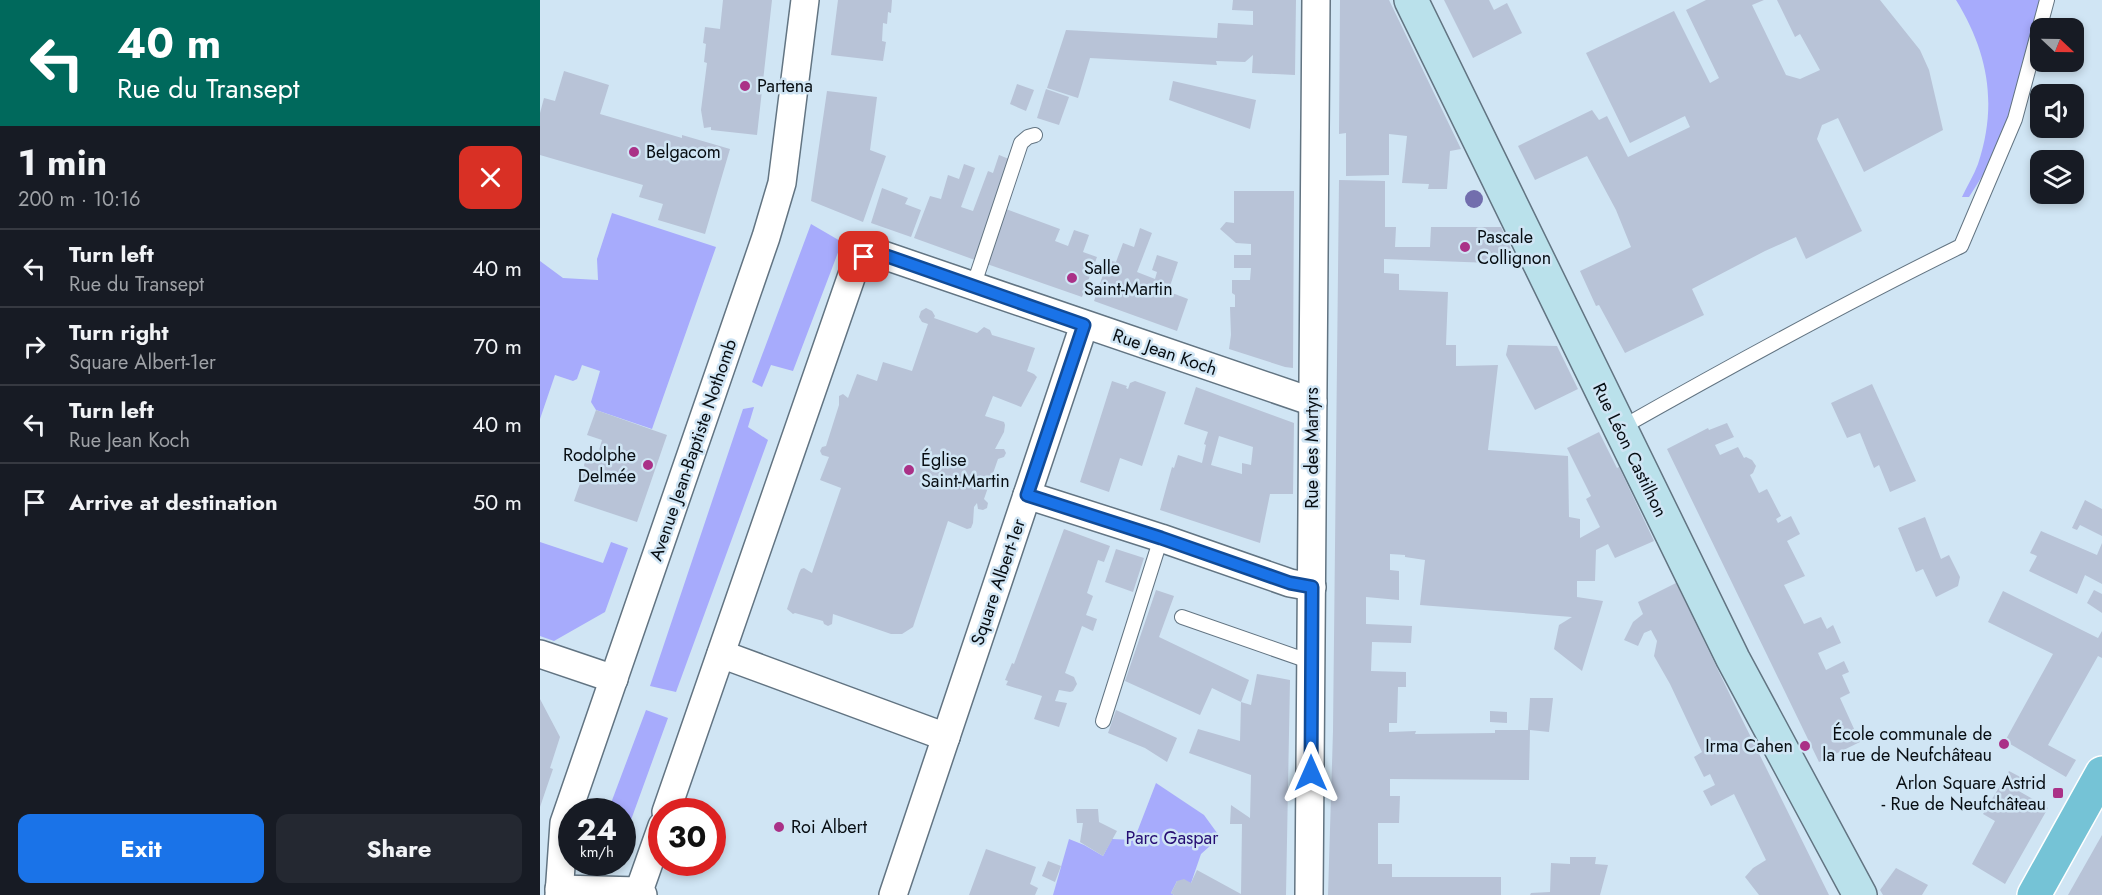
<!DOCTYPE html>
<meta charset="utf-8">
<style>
body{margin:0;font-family:Jost,sans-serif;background:#242831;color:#f1f3f6;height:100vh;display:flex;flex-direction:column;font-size:22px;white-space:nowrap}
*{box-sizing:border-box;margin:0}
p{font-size:20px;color:#9ea1a6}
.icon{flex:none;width:33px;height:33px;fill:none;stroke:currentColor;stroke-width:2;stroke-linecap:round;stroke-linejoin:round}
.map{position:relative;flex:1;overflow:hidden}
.side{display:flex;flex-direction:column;background:#171b24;width:540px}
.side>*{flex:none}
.guide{background:#00695c;color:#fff;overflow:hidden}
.needle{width:39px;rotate:112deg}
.buttons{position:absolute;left:1490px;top:18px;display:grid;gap:12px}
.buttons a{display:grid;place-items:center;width:54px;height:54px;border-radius:12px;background:#171b24;box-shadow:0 3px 9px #0003;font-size:30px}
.speed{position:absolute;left:18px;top:798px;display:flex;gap:12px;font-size:30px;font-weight:700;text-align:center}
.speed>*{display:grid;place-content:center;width:78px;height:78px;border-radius:50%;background:#171b24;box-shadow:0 3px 9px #0003;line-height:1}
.speed small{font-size:15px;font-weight:400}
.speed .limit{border:9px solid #d22;background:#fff;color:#111}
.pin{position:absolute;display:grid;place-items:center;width:51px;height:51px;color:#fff;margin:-26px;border-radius:12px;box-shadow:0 3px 9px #0006}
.me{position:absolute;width:66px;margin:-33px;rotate:0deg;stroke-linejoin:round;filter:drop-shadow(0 0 4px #0008)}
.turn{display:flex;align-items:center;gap:21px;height:126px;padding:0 18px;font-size:27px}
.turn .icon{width:78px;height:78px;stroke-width:2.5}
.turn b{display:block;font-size:42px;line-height:51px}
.round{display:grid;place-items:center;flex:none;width:63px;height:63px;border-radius:12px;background:#242831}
.summary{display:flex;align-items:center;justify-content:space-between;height:102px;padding:0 18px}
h1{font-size:36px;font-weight:700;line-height:45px}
.primary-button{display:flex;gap:12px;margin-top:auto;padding:12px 18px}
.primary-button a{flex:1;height:69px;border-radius:12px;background:#1a73e8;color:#fff;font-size:24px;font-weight:700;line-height:69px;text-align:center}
.primary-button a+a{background:#242831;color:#f1f3f6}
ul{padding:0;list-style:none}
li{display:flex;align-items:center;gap:18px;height:78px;padding:0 18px;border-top:2px solid #363941}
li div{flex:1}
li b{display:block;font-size:22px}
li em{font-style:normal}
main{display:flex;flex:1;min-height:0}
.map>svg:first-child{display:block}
.green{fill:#a7abfc}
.building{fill:#b8c3d7;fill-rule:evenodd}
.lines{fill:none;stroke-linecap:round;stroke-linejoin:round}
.lane-casing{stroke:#627482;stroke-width:16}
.street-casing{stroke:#627482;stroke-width:30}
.secondary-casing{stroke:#627482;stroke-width:36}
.primary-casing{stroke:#fff;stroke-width:36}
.lane{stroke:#fff;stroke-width:14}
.street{stroke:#fff;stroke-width:27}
.secondary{stroke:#bae1eb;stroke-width:33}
.primary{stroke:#75c3d6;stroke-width:33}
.tree{fill:#726ead}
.route-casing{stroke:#114b97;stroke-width:15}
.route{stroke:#1a73e8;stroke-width:10}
.poi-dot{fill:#aa3187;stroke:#d0e5f4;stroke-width:2}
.labels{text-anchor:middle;stroke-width:5;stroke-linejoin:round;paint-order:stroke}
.poi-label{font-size:18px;fill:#070d12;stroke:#d0e5f4;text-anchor:start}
.street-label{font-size:18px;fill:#070d12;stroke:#d0e5f4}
.park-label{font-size:18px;fill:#250d73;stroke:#d0e5f4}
</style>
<main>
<section class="side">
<div class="guide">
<div class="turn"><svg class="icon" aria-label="left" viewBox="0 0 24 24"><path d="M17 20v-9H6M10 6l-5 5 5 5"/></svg><div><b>40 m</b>Rue du Transept</div></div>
</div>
<div class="summary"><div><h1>1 min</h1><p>200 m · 10:16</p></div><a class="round" style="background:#d93025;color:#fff"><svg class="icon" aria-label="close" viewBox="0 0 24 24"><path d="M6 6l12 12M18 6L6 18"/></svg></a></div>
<ul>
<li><svg class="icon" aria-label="left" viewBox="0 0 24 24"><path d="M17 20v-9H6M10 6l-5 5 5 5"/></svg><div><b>Turn left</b><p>Rue du Transept</p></div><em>40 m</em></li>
<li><svg class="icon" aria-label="right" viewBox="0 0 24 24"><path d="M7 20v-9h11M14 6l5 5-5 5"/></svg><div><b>Turn right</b><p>Square Albert-1er</p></div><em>70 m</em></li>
<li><svg class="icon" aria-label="left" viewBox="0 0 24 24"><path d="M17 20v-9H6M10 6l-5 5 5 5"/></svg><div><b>Turn left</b><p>Rue Jean Koch</p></div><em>40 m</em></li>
<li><svg class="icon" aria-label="arrive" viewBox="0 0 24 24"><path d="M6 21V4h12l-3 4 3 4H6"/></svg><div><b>Arrive at destination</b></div><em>50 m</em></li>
</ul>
<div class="primary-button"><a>Exit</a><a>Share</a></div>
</section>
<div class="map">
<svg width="1562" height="895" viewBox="0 0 1562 895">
<rect width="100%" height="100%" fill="#d0e5f4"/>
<g class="green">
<path d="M1416,0H1503L1478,93L1457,153L1429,197H1422C1427,186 1434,175 1438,164C1458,104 1448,52 1416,0Z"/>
<polygon points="72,213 176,247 112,429 56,410 51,402 60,371 42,365 37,379 33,381 15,375 0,419 0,261 23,278 58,280 57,259"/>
<polygon points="271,224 302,242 253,371 231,365 222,387 212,382"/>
<polygon points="214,407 208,427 228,440 136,692 110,686 203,409"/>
<polygon points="0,542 63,563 71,542 88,548 65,612 14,641 0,636"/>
<polygon points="106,710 128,718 83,842 82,812 68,811"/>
<polygon points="616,783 664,815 680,837 661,854 651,883 637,881 631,893 634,895 513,895 529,839 544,845 563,856 572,839 594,840"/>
</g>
<g class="building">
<polygon points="183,0 232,0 217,135 171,130 171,127 164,128 161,110 167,63 164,62 166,44 163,43 165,27 180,29"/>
<polygon points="298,0 352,0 351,13 348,12 347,24 343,23 342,41 346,42 343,61 291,55"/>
<polygon points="693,0 756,0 755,75 712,73 713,55 705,62 676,61 677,65 550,58 538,98 507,88 526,30 677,38 678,23 713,25 713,11 692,10"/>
<polygon points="800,0 849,0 921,149 910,151 907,189 888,189 889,184 862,183 867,136 849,134 849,175 806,176 806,133 799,134"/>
<polygon points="904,0 949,0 954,10 967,3 982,33 933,58"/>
<polygon points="1166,0 1224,0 1212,5 1246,75 1260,79 1280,70 1260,34 1255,37 1237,0 1340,0 1380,50 1389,70 1403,130 1324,172 1298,118 1282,125 1277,139 1322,231 1266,259 1256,237 1225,251 1152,289 1164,315 1085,353 1059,305 1056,306 1040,271 1091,247 1076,210 1047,156 995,180 978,146 1052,110 1059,120 1067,116 1088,157 1150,127 1145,116 1090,143 1046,53 1134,11 1170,83 1179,78 1146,10"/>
<polygon points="24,71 69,85 60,114 142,138 142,135 190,149 165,234 118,220 123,204 99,197 103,185 0,155 0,113 4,98 15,101"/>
<polygon points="633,81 716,100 710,129 629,100"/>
<polygon points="477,84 494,90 486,111 470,104"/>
<polygon points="506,89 529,97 519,125 497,118"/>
<polygon points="287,91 337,97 330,150 346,156 323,222 271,201"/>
<polygon points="459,155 469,159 435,260 374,238 390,196 401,199 408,175 419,179 424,164 435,168 421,207 433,211 448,171 453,173"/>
<polygon points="799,180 845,181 845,227 856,227 855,247 890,247 891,227 961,227 978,264 844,259 844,273 859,274 859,290 908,292 906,345 916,345 916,366 958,365 948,450 1028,456 1029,517 1040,519 1040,538 1060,527 1046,499 1051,496 1027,448 1059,432 1077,468 1079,467 1114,541 1075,558 1068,544 1056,550 1055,581 1037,581 1037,597 1063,601 1042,671 1014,649 1019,625 1032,617 880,605 885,560 865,557 865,555 850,554 850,570 859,571 859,600 826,597 826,624 872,626 871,643 832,642 831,671 866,672 866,687 858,687 857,723 849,723 849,732 876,731 875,734 955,733 955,730 988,730 990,698 1013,698 1009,732 990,730 989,780 850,779 850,796 860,796 859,823 838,823 838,864 852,864 852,877 961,877 961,895 788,895 793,731"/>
<polygon points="342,188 368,198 365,204 381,210 371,237 331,223"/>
<polygon points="694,191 754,191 753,368 745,367 689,349 691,335 690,307 695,307 695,295 692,293 692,280 710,280 711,268 694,268 694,255 711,255 711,244 696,243 680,229 686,222 694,223"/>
<polygon points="466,209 520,229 515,241 528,246 534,230 549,235 543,252 557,257 542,297 447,264"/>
<polygon points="600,228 612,233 597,272 615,279 617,272 612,270 617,255 638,262 630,286 621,283 619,288 648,299 637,331 554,301 568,260 576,262 583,243 594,247"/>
<polygon points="386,308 392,311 395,316 394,318 437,333 444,327 450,330 452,335 495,348 487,371 494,374 497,377 481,407 453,396 445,416 464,422 465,425 464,432 455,449 464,449 466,453 464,457 458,459 444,499 448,503 447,508 443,510 438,509 437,503 434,507 433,523 431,528 427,529 408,521 373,627 362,634 351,634 293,614 292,624 288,626 284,624 283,621 255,613 253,614 247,609 259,573 261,569 264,568 272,573 301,488 280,480 289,457 282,455 280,451 282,447 286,446 299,405 299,396 303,394 308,398 317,374 337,381 343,362 372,371 388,324 382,322 379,317 381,311"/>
<polygon points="968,345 1017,346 1038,389 995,410 966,355"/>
<polygon points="572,381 587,386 586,388 588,389 590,383 595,381 626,392 602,466 580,458 569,492 540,482"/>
<polygon points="1332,384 1376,481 1350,492 1339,465 1334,468 1320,433 1307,438 1291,403"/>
<path d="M656,387L754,423L753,494H730L720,543L620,510L632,467L634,468L638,455L662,463L666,445L664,444L668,432L644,424ZM679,436L713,447L711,465L702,463V474L671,465Z"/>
<polygon points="56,410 127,435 97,522 34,501 45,469 44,465 48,454 51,452 57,457 62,440 47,435"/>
<polygon points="1187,423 1194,437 1175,445 1180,455 1198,447 1204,458 1206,457 1212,460 1216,466 1213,473 1210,475 1219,493 1227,489 1241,516 1236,519 1238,523 1251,516 1260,534 1247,541 1265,576 1244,585 1264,624 1281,617 1287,629 1293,625 1301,643 1278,653 1286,670 1304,661 1309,672 1302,675 1310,693 1300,698 1320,742 1279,762 1127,449 1168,428 1169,430"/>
<polygon points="1545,500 1562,509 1562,536 1540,525 1537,530 1532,528"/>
<polygon points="1385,517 1401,559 1409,555 1420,577 1418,586 1396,597 1383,569 1376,572 1358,528"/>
<polygon points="524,529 570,546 564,562 558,560 547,593 553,596 546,615 557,619 553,631 542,626 525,673 534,677 537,684 533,691 530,692 519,690 515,701 527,703 519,727 494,719 502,696 466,685 468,681 465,680 472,663 474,664"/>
<polygon points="1501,531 1557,555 1562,543 1562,584 1545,575 1537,594 1489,571 1497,556 1490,553"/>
<polygon points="576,549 604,558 593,592 565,582"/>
<polygon points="1136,583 1192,699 1289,895 1219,895 1205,877 1213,868 1226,860 1194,794 1171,806 1163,791 1175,785 1170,774 1164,777 1154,757 1162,752 1130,684 1114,656 1117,641 1111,630 1104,633 1098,646 1084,640 1093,622 1103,614 1098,602"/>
<polygon points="616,590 634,596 619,637 709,680 701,702 672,688 660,715 585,681"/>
<polygon points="1554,590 1562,594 1562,613 1547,603"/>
<polygon points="1463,591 1558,638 1562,631 1562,658 1558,656 1508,745 1536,760 1526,777 1465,741 1513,654 1448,622"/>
<polygon points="717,674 750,680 746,895 634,895 631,893 637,881 644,879 651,883 657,870 701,894 702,824 690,824 691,805 710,818 711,775 649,753 658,729 700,741 701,702 711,705"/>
<polygon points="0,699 20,737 10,768 13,769 0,807"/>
<polygon points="576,710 637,738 627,762 605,748 568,733"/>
<polygon points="950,711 967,712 967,723 950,722"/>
<polygon points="1469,771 1484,779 1477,790 1508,808 1465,884 1432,864 1455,821 1443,814"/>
<polygon points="536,809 558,809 559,822 577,831 563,856 540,842 543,823 537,823"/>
<polygon points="1562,835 1562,895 1528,895"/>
<polygon points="446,849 496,867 490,884 498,888 495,895 429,895"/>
<polygon points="1030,857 1056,857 1055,864 1068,865 1060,895 990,895 991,893 1010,892 1011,863 1030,864"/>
<polygon points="508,861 521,866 515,882 502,876"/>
<polygon points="1356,868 1388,885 1382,895 1343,895 1340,890"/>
</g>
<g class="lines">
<g class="lane-casing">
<g id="lane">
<polyline points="433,287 481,143 488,137 495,135"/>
<path d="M1079,429C1192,365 1305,303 1421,246L1475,119L1507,0"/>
<polyline points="642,617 771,662"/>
<polyline points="563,721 621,538"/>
</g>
</g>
<g class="street-casing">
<g id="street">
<polyline points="487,495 621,538 750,583 772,587"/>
<polyline points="0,654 74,679"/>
<polyline points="181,654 406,737"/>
<polyline points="126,812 313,272 324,257 343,255 773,402"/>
<polyline points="19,889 99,891 103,895"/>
<polyline points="99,891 122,826"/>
<polyline points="19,895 24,823 226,237 242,183 265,0"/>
<polyline points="353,895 544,325"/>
<polyline points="769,895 776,0"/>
</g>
</g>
<g class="secondary-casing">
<polyline id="secondary" points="871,0 1193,659 1320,895"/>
</g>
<g class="primary-casing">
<polyline id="primary" points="1494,895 1562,773"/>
</g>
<use href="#lane" class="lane"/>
<use href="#street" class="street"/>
<use href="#secondary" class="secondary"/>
<use href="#primary" class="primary"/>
</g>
<circle class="tree" cx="934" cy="199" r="9"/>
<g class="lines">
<g class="route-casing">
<polyline id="route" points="324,257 344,255 544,325 487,495 621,538 750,583 772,587 771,773"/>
</g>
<use href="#route" class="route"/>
</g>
<g class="poi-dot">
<circle cx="205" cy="86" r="6"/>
<circle cx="94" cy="152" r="6"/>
<circle cx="925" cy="247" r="6"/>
<circle cx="532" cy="278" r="6"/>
<circle cx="108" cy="465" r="6"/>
<circle cx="369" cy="470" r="6"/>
<circle cx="1464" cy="744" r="6"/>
<circle cx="1265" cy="746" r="6"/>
<rect x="1512" y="787" width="12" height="12" rx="3"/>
<circle cx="239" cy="827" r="6"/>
</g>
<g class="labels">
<g class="poi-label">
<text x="217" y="92">Partena</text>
<text x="106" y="158">Belgacom</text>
<text x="937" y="243">Pascale<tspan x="937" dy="21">Collignon</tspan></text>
<text x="544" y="274">Salle<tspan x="544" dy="21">Saint-Martin</tspan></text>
<text x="96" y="461" text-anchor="end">Rodolphe<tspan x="96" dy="21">Delmée</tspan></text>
<text x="381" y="466">Église<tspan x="381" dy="21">Saint-Martin</tspan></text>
<text x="1452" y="740" text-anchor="end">École communale de<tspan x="1452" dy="21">la rue de Neufchâteau</tspan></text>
<text x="1253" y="752" text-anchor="end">Irma Cahen</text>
<text x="1506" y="789" text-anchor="end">Arlon Square Astrid<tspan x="1506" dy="21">- Rue de Neufchâteau</tspan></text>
<text x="251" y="833">Roi Albert</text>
</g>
<g class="street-label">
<text transform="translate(625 352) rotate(19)" y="6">Rue Jean Koch</text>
<text transform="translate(772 448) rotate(-90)" y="6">Rue des Martyrs</text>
<text transform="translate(153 450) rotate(-71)" y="6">Avenue Jean-Baptiste Nothomb</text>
<text transform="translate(1090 450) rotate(64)" y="6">Rue Léon Castilhon</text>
<text transform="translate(458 582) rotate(-71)" y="6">Square Albert-1er</text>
</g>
<g class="park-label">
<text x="632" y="844">Parc Gaspar</text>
</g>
</g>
</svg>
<div class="buttons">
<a><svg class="needle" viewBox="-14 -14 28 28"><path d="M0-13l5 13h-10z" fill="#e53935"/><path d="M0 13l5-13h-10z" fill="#9ea1a6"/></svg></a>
<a><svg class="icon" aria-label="sound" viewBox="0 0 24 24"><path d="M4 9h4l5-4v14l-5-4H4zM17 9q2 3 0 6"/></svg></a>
<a><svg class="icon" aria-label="layers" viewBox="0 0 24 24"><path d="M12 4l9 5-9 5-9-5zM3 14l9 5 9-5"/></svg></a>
</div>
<div class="speed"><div>24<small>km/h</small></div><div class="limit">30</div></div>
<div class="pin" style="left:324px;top:257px;background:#d93025"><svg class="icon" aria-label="arrive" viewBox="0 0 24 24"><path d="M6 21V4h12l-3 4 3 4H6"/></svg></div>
<svg class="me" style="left:771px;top:773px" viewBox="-20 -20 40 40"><path d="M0-17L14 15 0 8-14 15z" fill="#1a73e8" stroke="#fff" stroke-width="4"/></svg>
</div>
</main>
